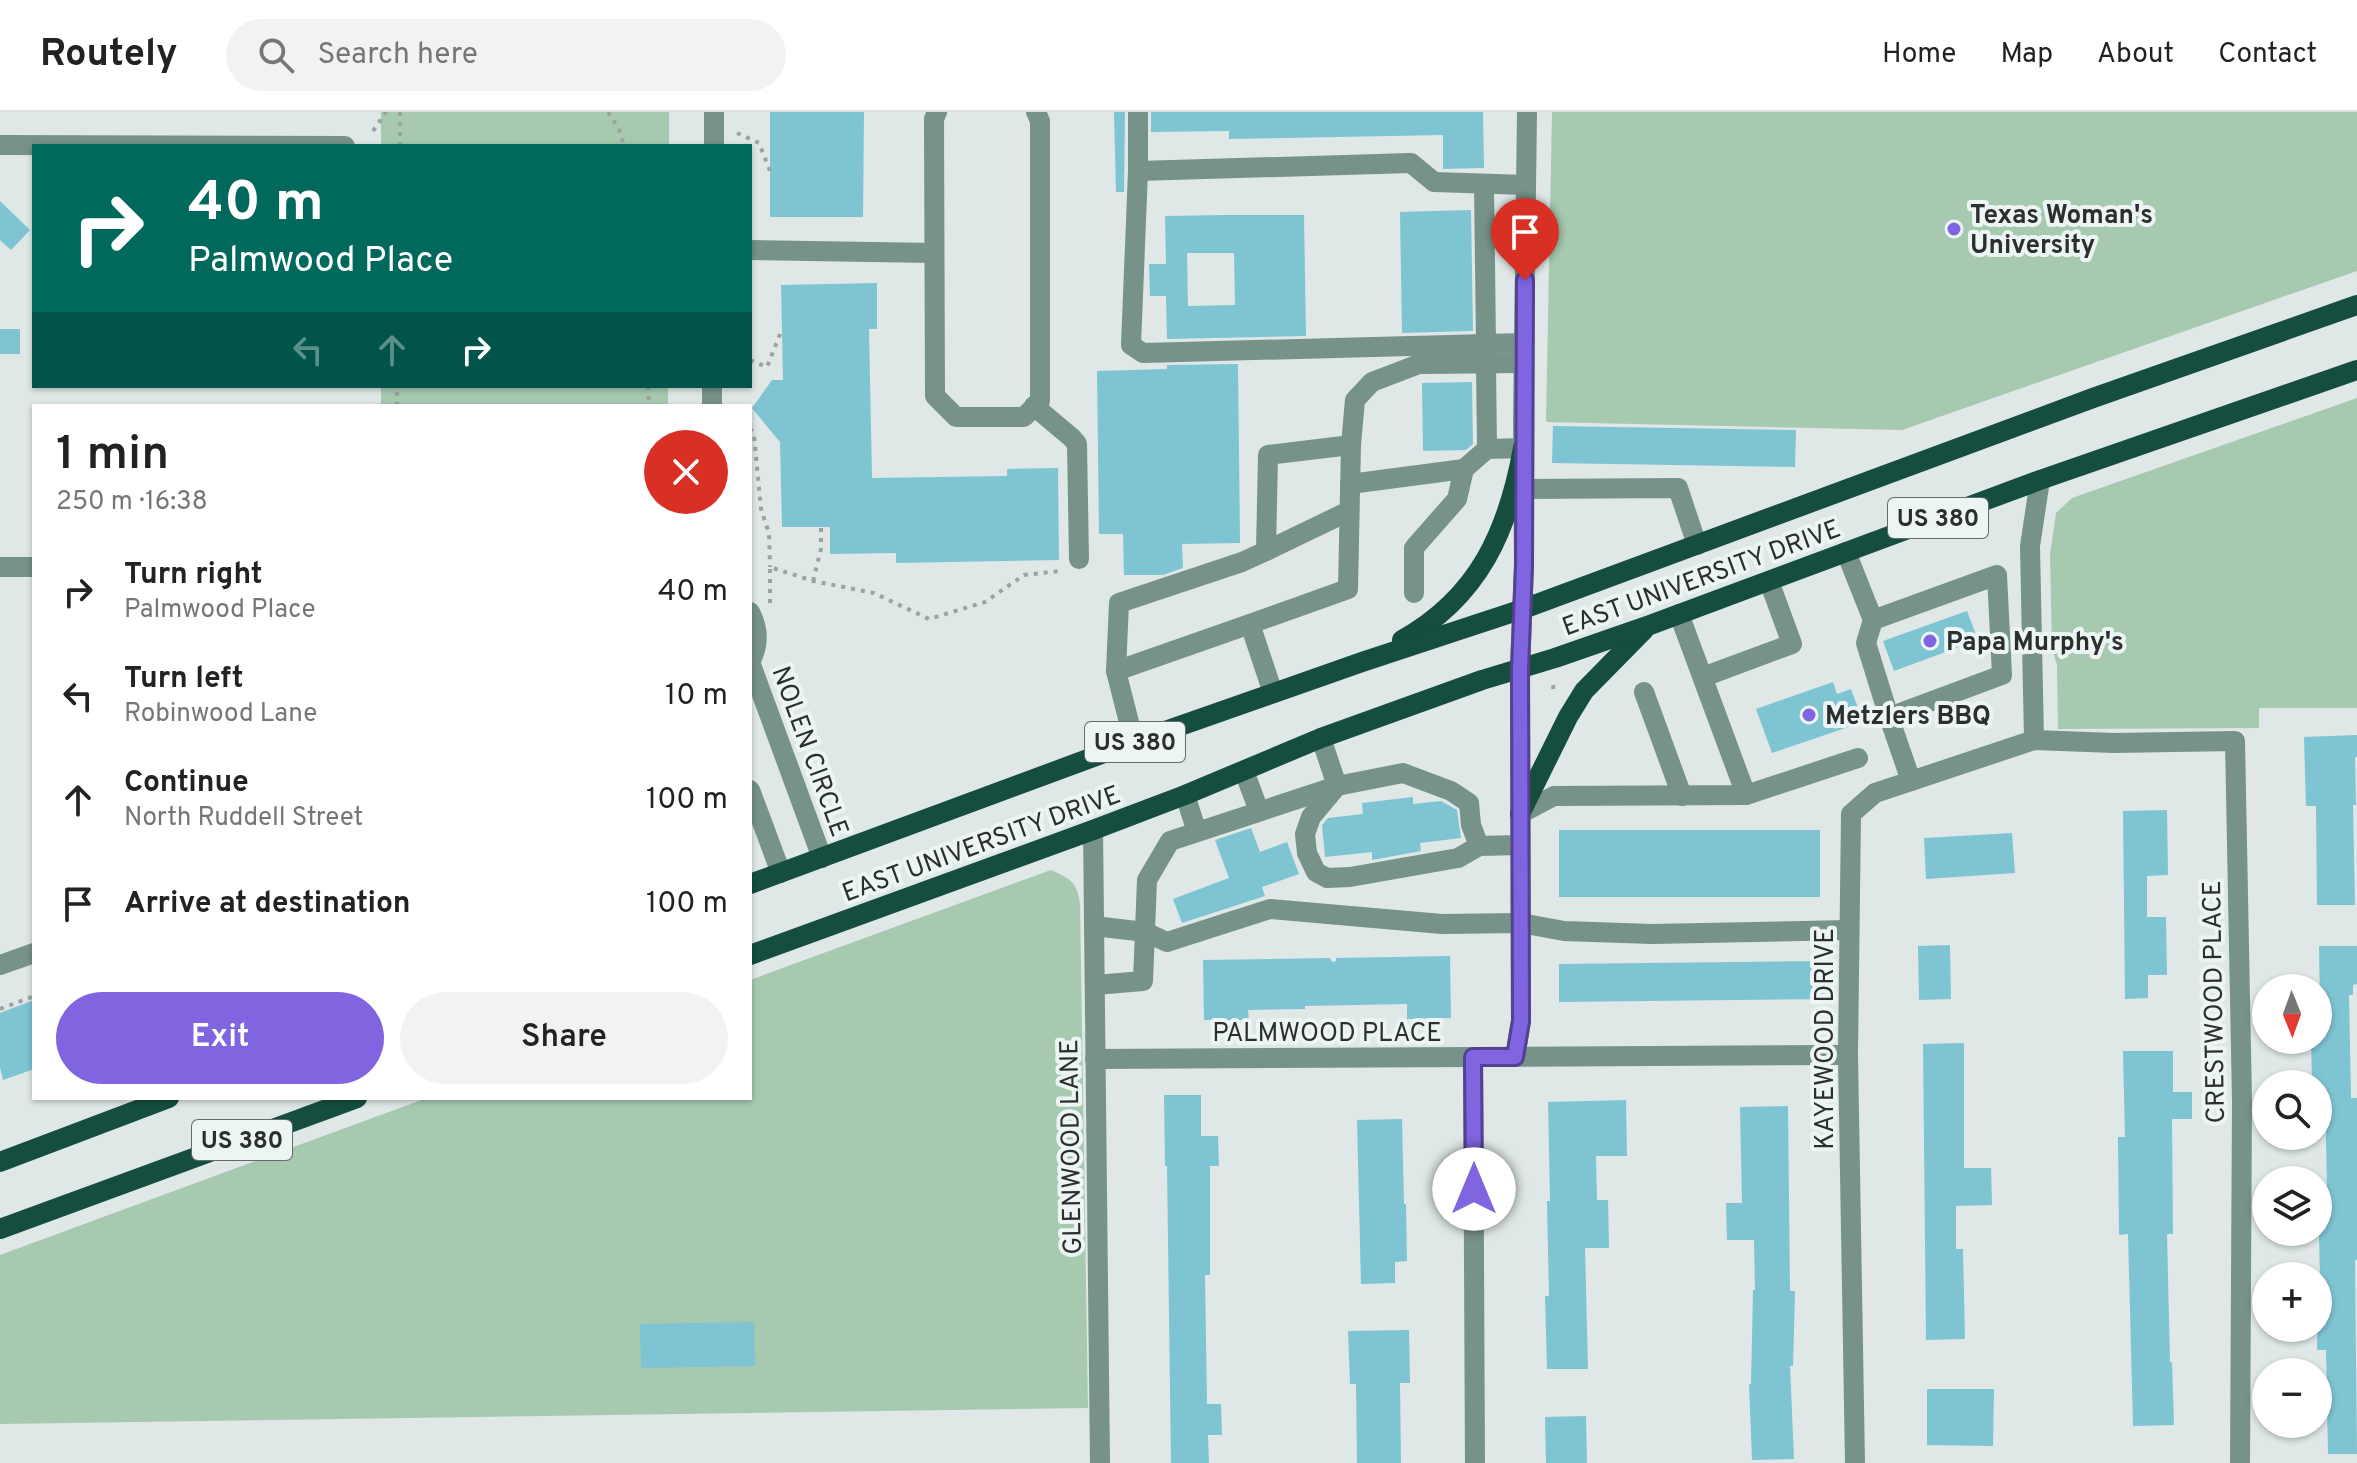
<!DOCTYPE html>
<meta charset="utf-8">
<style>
body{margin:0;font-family:Overpass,sans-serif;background:#f2f2f2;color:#222;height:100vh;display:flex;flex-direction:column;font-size:30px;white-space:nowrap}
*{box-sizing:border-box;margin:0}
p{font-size:26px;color:#767676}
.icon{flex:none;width:44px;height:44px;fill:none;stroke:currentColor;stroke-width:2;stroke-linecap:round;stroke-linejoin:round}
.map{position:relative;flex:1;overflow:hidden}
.panel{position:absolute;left:32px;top:292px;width:720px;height:696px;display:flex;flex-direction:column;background:#fff;border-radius:0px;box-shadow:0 2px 6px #0004}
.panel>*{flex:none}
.hud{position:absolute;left:32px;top:32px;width:720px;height:244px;border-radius:0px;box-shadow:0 2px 6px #0004;background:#00695c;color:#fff;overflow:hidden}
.needle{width:52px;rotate:179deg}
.buttons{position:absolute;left:2252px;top:862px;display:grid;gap:16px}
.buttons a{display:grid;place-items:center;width:80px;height:80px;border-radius:50%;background:#fff;box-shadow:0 2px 6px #0004;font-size:40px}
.pin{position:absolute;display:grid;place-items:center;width:68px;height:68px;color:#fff;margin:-82px -34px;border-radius:50% 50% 50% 0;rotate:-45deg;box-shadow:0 0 8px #0007}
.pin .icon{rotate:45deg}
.me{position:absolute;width:88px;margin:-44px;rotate:0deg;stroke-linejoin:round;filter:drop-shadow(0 0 6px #0008)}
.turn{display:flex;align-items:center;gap:28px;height:168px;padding:0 24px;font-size:36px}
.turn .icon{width:104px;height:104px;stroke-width:2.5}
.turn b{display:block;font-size:56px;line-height:68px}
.lanes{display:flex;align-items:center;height:76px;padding:0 24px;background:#0003;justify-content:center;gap:40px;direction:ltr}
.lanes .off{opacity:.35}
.round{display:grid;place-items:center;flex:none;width:84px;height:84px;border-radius:42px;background:#f2f2f2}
.headline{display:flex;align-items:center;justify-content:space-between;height:136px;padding:0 24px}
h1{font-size:48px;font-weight:600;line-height:60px}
.primary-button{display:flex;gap:16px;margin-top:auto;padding:16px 24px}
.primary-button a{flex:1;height:92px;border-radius:48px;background:#8064e0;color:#fff;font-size:32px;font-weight:600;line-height:92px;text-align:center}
.primary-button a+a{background:#f2f2f2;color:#222}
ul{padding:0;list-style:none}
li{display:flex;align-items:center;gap:24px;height:104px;padding:0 24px}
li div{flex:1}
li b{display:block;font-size:30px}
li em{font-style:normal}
header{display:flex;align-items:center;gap:48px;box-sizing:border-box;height:112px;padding:0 40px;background:#fff;border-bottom:2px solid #e0e0e0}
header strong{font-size:38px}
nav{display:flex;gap:44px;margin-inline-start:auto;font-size:28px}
.search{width:560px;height:72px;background:#f2f2f2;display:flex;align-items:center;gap:20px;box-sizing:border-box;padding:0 28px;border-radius:44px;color:#767676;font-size:30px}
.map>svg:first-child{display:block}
.green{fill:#a6c9b0}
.building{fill:#7ec4d3;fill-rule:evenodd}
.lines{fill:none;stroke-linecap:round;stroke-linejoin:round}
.path{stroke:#9ca2a2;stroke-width:4;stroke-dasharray:4 6;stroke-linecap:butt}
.minor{stroke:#779289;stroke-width:20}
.major{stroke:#154d3f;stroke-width:20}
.route-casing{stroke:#534192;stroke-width:20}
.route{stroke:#8064e0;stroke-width:14}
.poi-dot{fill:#8064e0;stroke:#ecf5f4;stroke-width:3}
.labels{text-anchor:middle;stroke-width:8;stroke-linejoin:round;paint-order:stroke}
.shield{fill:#ecf5f4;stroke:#666a6a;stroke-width:2}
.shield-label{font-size:24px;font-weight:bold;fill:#2c2f2f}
.poi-label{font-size:26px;font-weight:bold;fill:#2c2f2f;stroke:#ecf5f4;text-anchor:start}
.street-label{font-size:26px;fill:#2c2f2f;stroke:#ecf5f4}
</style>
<header>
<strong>Routely</strong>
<div class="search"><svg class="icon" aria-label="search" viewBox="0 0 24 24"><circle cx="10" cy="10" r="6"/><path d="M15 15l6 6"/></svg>Search here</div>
<nav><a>Home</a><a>Map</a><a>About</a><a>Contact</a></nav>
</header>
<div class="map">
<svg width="2357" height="1351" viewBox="0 0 2357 1351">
<rect width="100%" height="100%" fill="#dfe7e7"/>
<g class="green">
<rect x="381" y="0" width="288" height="34"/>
<polygon points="1552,0 2357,0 2357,159 1902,318 1546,310"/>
<rect x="381" y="274" width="287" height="20"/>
<polygon points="2357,286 2357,596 2259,596 2259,616 2058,617 2057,553 2052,536 2050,443 2056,401 2072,386"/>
<path d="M1051,758C1071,767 1077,770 1080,792L1088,1296L0,1312V1143L427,986H750V868Z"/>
</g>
<g class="building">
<polygon points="770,0 864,0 863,105 770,105"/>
<polygon points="1114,0 1125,0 1124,80 1116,80"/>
<polygon points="1151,0 1483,0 1484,56 1443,57 1443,23 1229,27 1229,19 1151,20"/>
<polygon points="0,89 30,118 11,138 0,128"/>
<polygon points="1471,98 1473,219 1402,221 1400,100"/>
<path d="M1224,103H1304L1306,224L1167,227L1166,184H1150L1149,152H1166L1165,104ZM1187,141H1234L1235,193L1188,194Z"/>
<polygon points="877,171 877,217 869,217 872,366 1007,364 1007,357 1058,356 1059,448 896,451 896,441 830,442 830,415 782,415 780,330 752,296 772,268 783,268 781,173"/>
<rect x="0" y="217" width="20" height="25"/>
<polygon points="1238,252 1240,431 1182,432 1183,456 1163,463 1124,463 1123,422 1099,422 1097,259 1167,257 1167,253"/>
<polygon points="1472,270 1473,332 1466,338 1423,339 1422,271"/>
<polygon points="1553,314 1796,318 1795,355 1552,351"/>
<polygon points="1967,499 1978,528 1894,559 1883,529"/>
<polygon points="1833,570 1837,582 1851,577 1863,610 1772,641 1756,597"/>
<polygon points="2357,623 2357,645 2355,645 2356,693 2353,693 2355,793 2317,793 2316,694 2306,694 2304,625"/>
<polygon points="1413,685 1413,692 1441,689 1457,698 1461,726 1420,731 1421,739 1372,748 1372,740 1325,745 1322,713 1328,706 1363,702 1362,691"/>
<polygon points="2167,698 2168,763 2147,764 2147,805 2166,805 2167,863 2148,863 2148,886 2125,887 2123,699"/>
<polygon points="1251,716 1260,740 1287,730 1299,762 1262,775 1265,784 1182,811 1173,787 1229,766 1215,728"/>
<rect x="1559" y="718" width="261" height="67"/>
<polygon points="2012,721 2015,761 1926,767 1924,726"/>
<polygon points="1950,833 1951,887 1919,888 1918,834"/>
<polygon points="2319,834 2357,834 2357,872 2353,873 2353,883 2349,883 2351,986 2357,986 2357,1148 2355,1148 2357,1342 2328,1342 2326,1238 2317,1238 2318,1167 2320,1167 2318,1078 2327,1078 2325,975 2318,975 2318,972 2312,972 2311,928 2318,928 2318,898 2320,898"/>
<polygon points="1450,844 1451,906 1407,907 1407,892 1305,894 1305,897 1248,898 1249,908 1204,908 1203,848 1330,846 1332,850 1336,849 1336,846"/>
<polygon points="1825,849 1825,887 1559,890 1559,852"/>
<polygon points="34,888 34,957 3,968 0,955 0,901"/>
<polygon points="1964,931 1964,1056 1991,1056 1992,1093 1956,1094 1956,1137 1963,1137 1965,1227 1926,1228 1923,932"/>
<polygon points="2123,939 2173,939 2173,980 2192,980 2192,1007 2172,1007 2173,1122 2167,1122 2170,1250 2172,1250 2174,1313 2133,1314 2128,1122 2119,1123 2118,1025 2125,1025"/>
<polygon points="1164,983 1201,983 1201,1024 1218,1024 1219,1054 1210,1054 1210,1163 1205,1163 1207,1292 1221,1292 1222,1323 1208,1323 1209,1351 1171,1351 1167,1054 1165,1054"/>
<polygon points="1626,988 1627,1044 1596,1044 1597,1088 1608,1088 1609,1136 1585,1136 1588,1257 1547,1257 1545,1184 1549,1184 1547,1089 1550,1089 1548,990"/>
<polygon points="1788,994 1790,1179 1795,1179 1793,1254 1790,1254 1794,1347 1752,1348 1749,1272 1751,1272 1753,1178 1755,1178 1754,1128 1727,1128 1726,1091 1742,1091 1740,995"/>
<polygon points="1402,1007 1404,1092 1406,1092 1407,1149 1395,1150 1395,1171 1361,1172 1357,1008"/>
<polygon points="754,1210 755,1254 641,1256 640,1212"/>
<polygon points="1409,1218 1410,1271 1400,1271 1401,1351 1357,1351 1356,1272 1350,1272 1348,1219"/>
<polygon points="1927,1277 1994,1277 1993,1334 1927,1333"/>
<polygon points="1586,1304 1587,1351 1546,1351 1545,1305"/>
</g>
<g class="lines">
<g class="path">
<polyline points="608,0 619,17 624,34"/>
<polyline points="373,19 386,0"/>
<polyline points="737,21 759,31 770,59"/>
<polyline points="400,34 400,0"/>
<polyline points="750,248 767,255 782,217"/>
<polyline points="648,274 649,294"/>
<polyline points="397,294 397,274"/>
<polyline points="750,316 754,323 761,397 769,421 770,455"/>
<polyline points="813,469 821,437 821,415"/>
<polyline points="770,491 770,455 813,469 874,481 929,507 985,490 1024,463 1060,459"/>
<polyline points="1553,573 1554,583"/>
<polyline points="0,897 34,884"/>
</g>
<g class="minor">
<polyline points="937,0 934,7 935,284 956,305 1024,305 1040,289 1040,9 1036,0"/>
<polyline points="1138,0 1138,59 1411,51 1434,70 1526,73"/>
<polyline points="0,33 345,34"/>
<polyline points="714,34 714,0"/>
<polyline points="1138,59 1131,233 1143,241 1524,231"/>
<polyline points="1484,72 1486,232"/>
<polyline points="750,138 934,141"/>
<polyline points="1486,251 1487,337"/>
<polyline points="712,294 712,274"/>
<polyline points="1034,294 1072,326 1077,332 1079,447"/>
<polyline points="1464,357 1487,337 1523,336"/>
<polyline points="1350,372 1464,357 1457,387 1414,436 1414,481"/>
<polyline points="1523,377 1678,376 1697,433"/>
<polyline points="1349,399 1266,439 1268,343 1351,333"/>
<polyline points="1846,440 1873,508 1997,463 2002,563 1889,605 1911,669"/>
<polyline points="0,455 34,455"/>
<path d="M750,500C759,518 759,532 750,551"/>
<polyline points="1679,502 1746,683"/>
<polyline points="1873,508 1866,531 1889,605"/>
<polyline points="1250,512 1116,559 1119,491 1242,450 1266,439"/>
<polyline points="750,550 822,746"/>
<polyline points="1116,559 1134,630"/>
<polyline points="1703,565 1792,532 1769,469"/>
<polyline points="1644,580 1682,684"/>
<polyline points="1273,581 1250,512 1348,477 1351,333 1355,288 1372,270 1419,252 1524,251"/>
<polyline points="2034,628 2030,434 2040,368"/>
<polyline points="1244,659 1259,699"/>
<polyline points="750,678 781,761"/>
<polyline points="1185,683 1197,720"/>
<polyline points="1520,702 1554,684 1746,683 1858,646"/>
<polyline points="1093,718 1100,1351"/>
<polyline points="1479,734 1458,746 1350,765 1327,766 1316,760 1307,741 1305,722 1311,705 1337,674 1403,661 1451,679 1469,691 1471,713 1479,734 1520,733"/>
<polyline points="1094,814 1145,820 1167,830 1270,797 1442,812 1521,811 1564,819 1652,822 1849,818"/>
<polyline points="0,853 34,841"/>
<polyline points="1095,873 1143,869 1147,768 1170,729 1337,674 1321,626"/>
<polyline points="1473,945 1475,1351"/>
<polyline points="1515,945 1521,909 1520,557 1524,453 1523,308 1527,0"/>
<polyline points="1095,947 1848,943"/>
<polyline points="1855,1351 1848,943 1851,702 1875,681 2034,628 2114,631 2235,629 2242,989 2240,1351"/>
</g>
<g class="major">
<path d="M1402,528C1479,485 1508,419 1523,336"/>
<polyline points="1520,702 1568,605 1584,579 1644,518"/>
<polyline points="750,772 1134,630 1362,550 1523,497 2093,286 2357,193"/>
<polyline points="750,843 1093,718 1185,683 1321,626 1482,568 1555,546 1650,513 2040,368 2357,258"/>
<polyline points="0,1050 169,986"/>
<polyline points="0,1117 357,986"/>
</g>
</g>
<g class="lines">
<g class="route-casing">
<polyline id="route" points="1474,1077 1473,945 1515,945 1521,909 1520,557 1524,453 1525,168"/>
</g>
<use href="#route" class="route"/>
</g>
<g class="poi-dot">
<circle cx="1954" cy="117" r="8"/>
<circle cx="1930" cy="529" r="8"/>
<circle cx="1809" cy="603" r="8"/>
</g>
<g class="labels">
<g class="shield">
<rect x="1888" y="386" width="100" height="40" rx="6"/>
<rect x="1085" y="610" width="100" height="40" rx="6"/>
<rect x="192" y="1008" width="100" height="40" rx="6"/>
</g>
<g class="shield-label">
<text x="1938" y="414">US 380</text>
<text x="1135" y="638">US 380</text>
<text x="242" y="1036">US 380</text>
</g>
<g class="poi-label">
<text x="1970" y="111">Texas Woman's<tspan x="1970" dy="30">University</tspan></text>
<text x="1946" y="538">Papa Murphy's</text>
<text x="1825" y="612">Metzlers BBQ</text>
</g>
<g class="street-label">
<text transform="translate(1701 465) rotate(-20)" y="9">EAST UNIVERSITY DRIVE</text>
<text transform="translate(811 639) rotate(70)" y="9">NOLEN CIRCLE</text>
<text transform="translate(981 731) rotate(-20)" y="9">EAST UNIVERSITY DRIVE</text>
<text transform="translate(2213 890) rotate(-91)" y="9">CRESTWOOD PLACE</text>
<text x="1327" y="929">PALMWOOD PLACE</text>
<text transform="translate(1824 927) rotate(-90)" y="9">KAYEWOOD DRIVE</text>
<text transform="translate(1070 1035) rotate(-91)" y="9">GLENWOOD LANE</text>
</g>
</g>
</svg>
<div class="buttons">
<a><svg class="needle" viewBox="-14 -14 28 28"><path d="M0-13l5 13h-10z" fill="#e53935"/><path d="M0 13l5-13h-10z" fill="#767676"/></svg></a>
<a><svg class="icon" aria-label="search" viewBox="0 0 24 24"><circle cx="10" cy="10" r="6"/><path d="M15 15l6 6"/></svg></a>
<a><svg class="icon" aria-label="layers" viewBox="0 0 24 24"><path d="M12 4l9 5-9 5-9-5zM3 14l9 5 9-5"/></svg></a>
<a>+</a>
<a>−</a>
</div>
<div class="pin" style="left:1525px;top:168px;background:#d93025"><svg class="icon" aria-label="arrive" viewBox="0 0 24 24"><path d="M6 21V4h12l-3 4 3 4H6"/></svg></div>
<svg class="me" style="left:1474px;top:1077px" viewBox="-20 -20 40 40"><circle r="19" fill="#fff"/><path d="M0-13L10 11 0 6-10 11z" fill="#8064e0"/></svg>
<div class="hud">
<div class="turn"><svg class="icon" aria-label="right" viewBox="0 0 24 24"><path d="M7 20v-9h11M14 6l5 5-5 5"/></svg><div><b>40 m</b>Palmwood Place</div></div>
<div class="lanes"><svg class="icon off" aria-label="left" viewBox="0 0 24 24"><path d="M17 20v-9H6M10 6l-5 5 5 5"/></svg><svg class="icon off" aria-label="ahead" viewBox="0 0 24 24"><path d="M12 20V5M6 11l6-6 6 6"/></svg><svg class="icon" aria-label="right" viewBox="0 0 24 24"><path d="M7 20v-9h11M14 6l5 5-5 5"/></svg></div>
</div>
<section class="panel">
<div class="headline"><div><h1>1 min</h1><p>250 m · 16:38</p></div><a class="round" style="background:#d93025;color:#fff"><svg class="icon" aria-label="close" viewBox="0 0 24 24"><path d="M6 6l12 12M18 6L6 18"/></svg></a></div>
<ul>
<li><svg class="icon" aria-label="right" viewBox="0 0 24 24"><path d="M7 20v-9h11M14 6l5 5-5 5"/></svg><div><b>Turn right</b><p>Palmwood Place</p></div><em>40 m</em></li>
<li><svg class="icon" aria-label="left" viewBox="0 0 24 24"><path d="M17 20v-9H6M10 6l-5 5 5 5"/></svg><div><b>Turn left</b><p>Robinwood Lane</p></div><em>10 m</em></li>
<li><svg class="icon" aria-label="ahead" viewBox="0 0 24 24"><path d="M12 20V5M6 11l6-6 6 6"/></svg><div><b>Continue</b><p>North Ruddell Street</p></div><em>100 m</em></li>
<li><svg class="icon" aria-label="arrive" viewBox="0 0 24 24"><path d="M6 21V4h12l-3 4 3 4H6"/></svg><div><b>Arrive at destination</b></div><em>100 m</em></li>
</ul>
<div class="primary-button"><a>Exit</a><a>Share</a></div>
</section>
</div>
